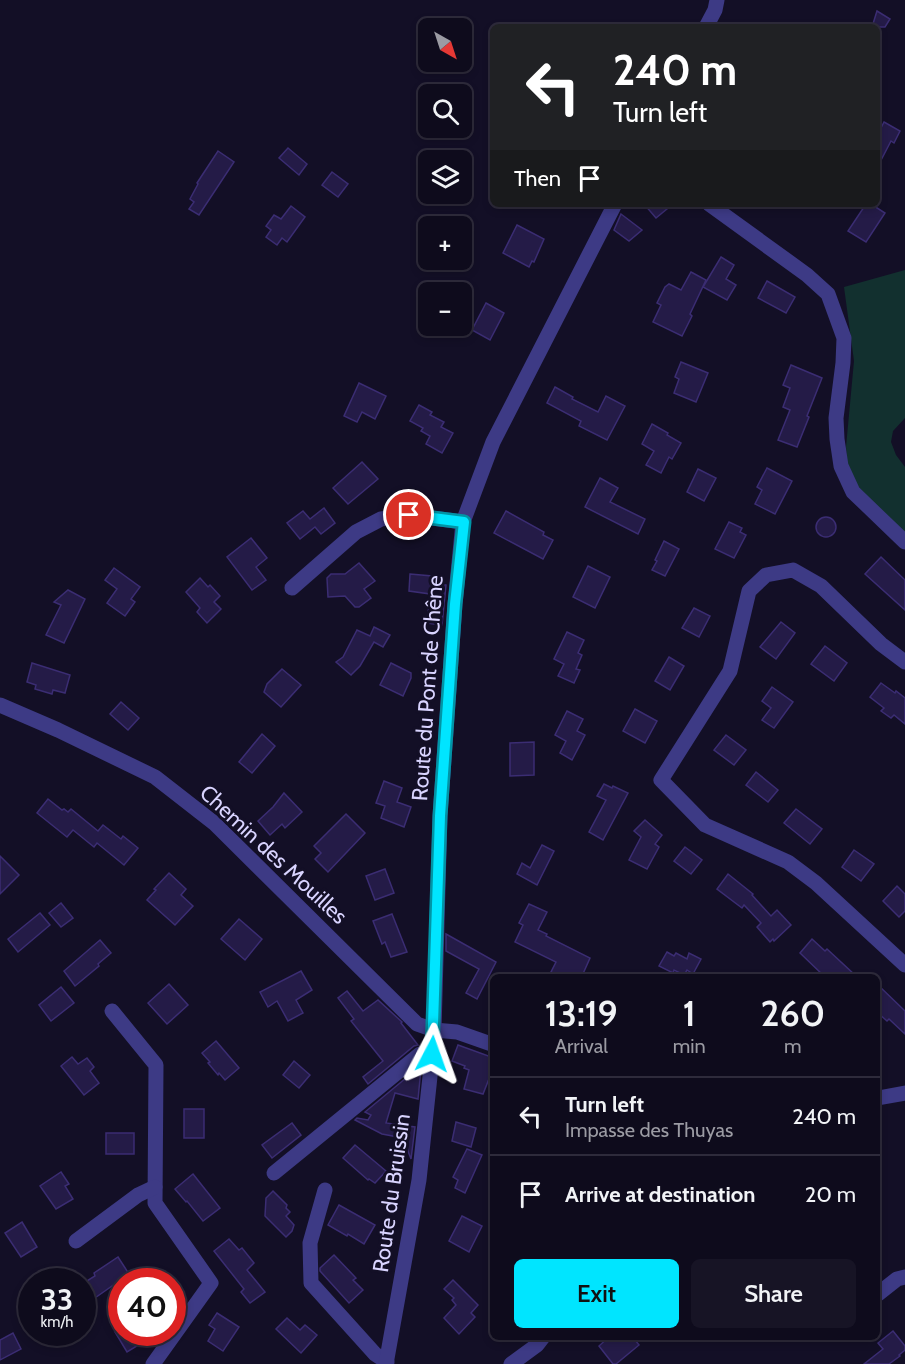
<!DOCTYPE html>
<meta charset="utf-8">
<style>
body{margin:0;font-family:Cabin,sans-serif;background:#171425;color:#f1f3f6;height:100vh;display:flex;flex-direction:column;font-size:22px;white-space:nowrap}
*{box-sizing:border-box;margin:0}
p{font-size:20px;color:#9b9ba3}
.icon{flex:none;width:33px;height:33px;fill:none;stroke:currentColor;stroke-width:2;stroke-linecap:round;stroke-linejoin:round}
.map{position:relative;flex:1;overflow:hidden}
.details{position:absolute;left:490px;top:974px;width:390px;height:366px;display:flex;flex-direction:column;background:#0e0b1c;border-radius:9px;box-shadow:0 3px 9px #0003,0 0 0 2px #2e2b3b}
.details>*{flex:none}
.banner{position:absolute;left:490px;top:24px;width:390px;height:183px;border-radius:9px;box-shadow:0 3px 9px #0003,0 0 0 2px #2e2b3b;background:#202124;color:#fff;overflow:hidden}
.needle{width:39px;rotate:141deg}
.buttons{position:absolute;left:418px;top:18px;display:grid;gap:12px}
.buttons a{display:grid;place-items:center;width:54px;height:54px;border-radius:9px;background:#0e0b1c;box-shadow:0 3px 9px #0003,0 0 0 2px #2e2b3b;font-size:30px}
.speed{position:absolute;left:18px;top:1268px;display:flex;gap:12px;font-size:30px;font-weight:700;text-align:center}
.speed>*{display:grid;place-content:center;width:78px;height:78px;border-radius:50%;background:#0e0b1c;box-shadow:0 3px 9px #0003,0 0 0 2px #2e2b3b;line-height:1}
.speed small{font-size:15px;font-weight:400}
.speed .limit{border:9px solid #d22;background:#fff;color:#111}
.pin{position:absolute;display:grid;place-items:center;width:51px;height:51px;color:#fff;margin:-26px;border:3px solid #fff;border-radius:50%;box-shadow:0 2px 6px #0007}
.me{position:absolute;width:66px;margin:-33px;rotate:4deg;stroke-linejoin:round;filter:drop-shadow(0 0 4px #0008)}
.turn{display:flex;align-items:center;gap:21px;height:126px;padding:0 24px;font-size:27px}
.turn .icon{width:78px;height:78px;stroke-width:2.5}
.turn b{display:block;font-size:42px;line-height:51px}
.then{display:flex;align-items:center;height:57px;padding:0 24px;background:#0003;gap:12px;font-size:22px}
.eta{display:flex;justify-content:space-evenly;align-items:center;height:102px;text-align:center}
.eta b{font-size:36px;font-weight:600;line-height:42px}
.cta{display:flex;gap:12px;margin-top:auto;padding:12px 24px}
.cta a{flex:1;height:69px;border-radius:9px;background:#00e5ff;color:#111;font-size:24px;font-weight:600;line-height:69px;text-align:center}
.cta a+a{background:#171425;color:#f1f3f6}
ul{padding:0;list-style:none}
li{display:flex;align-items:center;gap:18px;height:78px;padding:0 24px;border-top:2px solid #2e2b3b}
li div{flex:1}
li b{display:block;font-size:22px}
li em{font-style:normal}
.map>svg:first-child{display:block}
.green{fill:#12302f}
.building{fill:#241b47;stroke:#3b2d73;stroke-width:1.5}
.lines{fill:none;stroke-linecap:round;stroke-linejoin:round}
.minor{stroke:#3d3a85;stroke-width:15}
.route-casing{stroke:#0095a6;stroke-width:15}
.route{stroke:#00e5ff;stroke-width:10}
.labels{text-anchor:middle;stroke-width:6;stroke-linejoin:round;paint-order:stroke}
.street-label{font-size:22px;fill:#d9d4ff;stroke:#130f26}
</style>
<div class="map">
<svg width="905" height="1364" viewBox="0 0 905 1364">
<rect width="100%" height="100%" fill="#130f26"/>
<polygon class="green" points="905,270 905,418 893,431 891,442 896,455 905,467 905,533 871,502 848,474 846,447 854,361 844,287"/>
<g class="building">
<polygon points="877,11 890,19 885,27 872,27"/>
<polygon points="884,122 900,131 894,143 891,141 878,166 878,134"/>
<polygon points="288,148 307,164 299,175 279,158"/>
<polygon points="218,151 234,162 199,215 189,209 194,202 190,199 198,184 197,183"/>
<polygon points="332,172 348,184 338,197 322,185"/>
<polygon points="644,204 673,204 656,218"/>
<polygon points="866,204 871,204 885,213 866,242 848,231"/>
<polygon points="291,206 305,217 287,242 282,238 277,245 266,237 271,230 266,226 274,215 281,219"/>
<polygon points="621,214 642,230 629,241 614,230"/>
<polygon points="517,225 544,239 534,262 532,261 529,267 503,253"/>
<polygon points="721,257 734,265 726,279 736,285 727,300 703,287"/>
<polygon points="691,272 706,280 690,314 692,316 682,336 653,322 661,305 657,303 665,287 669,284 681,290"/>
<polygon points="767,281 795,297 786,313 758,298"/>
<polygon points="486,303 504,313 490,340 472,330"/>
<polygon points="681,362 708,373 696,402 674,393 679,379 675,377"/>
<polygon points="791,365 822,378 807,416 809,417 797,447 778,440 790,410 783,407 790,388 783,385"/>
<polygon points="359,383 386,396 375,419 362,412 357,422 344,416"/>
<polygon points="555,387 573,397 572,399 598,412 606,396 625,406 607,440 579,426 581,421 547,403"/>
<polygon points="419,405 432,412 430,415 444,422 441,427 453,433 442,453 426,444 430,436 421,431 423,428 410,421"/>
<polygon points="652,424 668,433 667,435 681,443 672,459 669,457 661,473 646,465 654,451 642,444"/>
<polygon points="362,462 378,479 348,504 333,488"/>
<polygon points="767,468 792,481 775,514 755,504 762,490 757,487"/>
<polygon points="698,469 716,478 704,501 687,492"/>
<polygon points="600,478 618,488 610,502 645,519 638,534 585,507"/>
<polygon points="324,508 335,523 321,534 315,527 300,539 287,523 303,511 310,519"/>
<polygon points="506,511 544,532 543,535 553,540 543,559 494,533"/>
<circle cx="826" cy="527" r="10"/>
<polygon points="729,522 742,528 740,532 746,535 734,558 715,549"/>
<polygon points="251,538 267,558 256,567 266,580 252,590 227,557"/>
<polygon points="664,541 679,549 665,576 652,570 657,561 655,560"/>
<polygon points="881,557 905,580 905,610 865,574"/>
<polygon points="359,563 375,581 364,589 371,598 359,607 355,607 345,596 328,597 327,578 331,574 345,574"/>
<polygon points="588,566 610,577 595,608 573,597"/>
<polygon points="114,568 140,587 131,599 135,602 125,616 107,603 117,589 105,580"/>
<polygon points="410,574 432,576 431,582 446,585 442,625 427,623 430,594 409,591"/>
<polygon points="200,578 208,587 210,585 220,596 214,602 221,609 207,623 197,612 200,608 186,592"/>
<polygon points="68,590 85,599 64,643 46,635 61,605 54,602"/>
<polygon points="694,608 710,616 699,637 682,628"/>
<polygon points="781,622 795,633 776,659 760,647"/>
<polygon points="374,627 390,635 383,647 374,642 360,666 351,675 336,662 343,657 357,630 370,636"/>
<polygon points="567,632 584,640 578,653 582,655 576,669 580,670 574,683 558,676 564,664 554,659"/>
<polygon points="825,646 847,663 834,681 811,664"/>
<polygon points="669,657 684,666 670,690 655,681"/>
<polygon points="32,663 70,675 65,693 53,690 52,694 35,689 36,685 27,682"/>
<polygon points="391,663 411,673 411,678 403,696 380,685"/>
<polygon points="282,669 301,685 281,707 264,692 267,684"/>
<polygon points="881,683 895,693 896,691 905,698 905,724 894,715 891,718 881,711 884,708 870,697"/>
<polygon points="772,687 793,702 774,728 762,720 771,708 762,701"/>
<polygon points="121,702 139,718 128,730 110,714"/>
<polygon points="635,709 657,721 645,743 623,731"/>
<polygon points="567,711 583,719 577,731 585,735 572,760 560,753 566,741 555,735"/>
<polygon points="262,734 275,746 252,773 239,762"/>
<polygon points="726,735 746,750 734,765 714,750"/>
<polygon points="534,742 534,775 510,776 510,743"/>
<polygon points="756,772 778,790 768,802 746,785"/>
<polygon points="384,781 402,788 397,802 411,807 404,827 381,818 385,806 376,803"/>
<polygon points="604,784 612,788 613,786 628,793 603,840 589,832 606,800 597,796"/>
<polygon points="284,793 302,812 285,828 282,824 270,835 258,821 273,807"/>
<polygon points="48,799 62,810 64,809 68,812 71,809 98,831 103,825 121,839 123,836 138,848 124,865 97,843 94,847 73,830 67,837 37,813"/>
<polygon points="796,809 822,829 810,844 784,823"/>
<polygon points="346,814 365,833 328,872 315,859 321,853 314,846"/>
<polygon points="645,820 662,835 655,844 659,847 647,869 629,860 641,837 634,831"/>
<polygon points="542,845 554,851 537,885 517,874 522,863 530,868"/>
<polygon points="685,847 702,860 691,874 674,861"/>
<polygon points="854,850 874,864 861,881 842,867"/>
<polygon points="0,856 19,875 0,894"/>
<polygon points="385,869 394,893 375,900 366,876"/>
<polygon points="169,873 186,889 181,895 193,906 175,925 147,900 156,890 154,889"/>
<polygon points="728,874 753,894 752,895 771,916 777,910 791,925 774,941 773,939 770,942 757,927 761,923 744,905 742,908 717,889"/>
<polygon points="897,886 905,894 905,911 899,917 883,901"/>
<polygon points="61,903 73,918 61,927 49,913"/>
<polygon points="529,904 547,912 538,930 547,934 546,936 590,958 582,976 559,976 551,972 556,962 515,942 523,925 519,923"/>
<polygon points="40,913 50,925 18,952 8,939"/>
<polygon points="392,914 407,952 391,957 385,942 382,944 373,921"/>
<polygon points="239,919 262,939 245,960 221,939"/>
<polygon points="446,934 496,962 477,999 466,993 479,969 446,951"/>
<polygon points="812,939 825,951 827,949 856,976 824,976 800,953"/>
<polygon points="100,940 111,953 98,964 99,966 75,986 64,971"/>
<polygon points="667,952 674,956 676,953 687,959 689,953 701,959 693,974 687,970 684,975 674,970 673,973 659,966"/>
<polygon points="301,971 312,990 296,1000 303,1013 288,1021 277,1001 268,1007 260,992"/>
<polygon points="169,984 188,1005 167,1024 148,1003"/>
<polygon points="878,985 905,1011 905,1034 889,1019 887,1021 878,1013"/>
<polygon points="61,987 74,1003 51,1021 39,1005"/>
<polygon points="347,991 363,1011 378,1000 402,1022 401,1023 418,1045 414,1046 368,1084 363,1077 383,1061 351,1021 354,1019 338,998"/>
<polygon points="216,1041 239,1068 225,1080 219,1073 218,1075 208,1063 210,1062 202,1053"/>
<polygon points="458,1045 494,1058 494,1066 483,1094 464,1089 469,1070 464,1068 465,1066 452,1061"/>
<polygon points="72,1057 78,1064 87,1058 94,1067 90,1071 99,1083 84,1095 61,1066"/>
<polygon points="294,1061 310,1075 299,1088 283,1075"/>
<polygon points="418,1068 421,1069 418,1099 395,1093 386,1123 415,1127 411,1159 403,1138 382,1134 355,1120 357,1118 368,1120 371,1115 365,1112"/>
<rect x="184" y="1109" width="20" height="29"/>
<polygon points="456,1122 476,1128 471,1147 452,1141"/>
<polygon points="292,1123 301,1135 272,1158 262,1145"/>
<rect x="106" y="1133" width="28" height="21"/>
<polygon points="355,1145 386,1171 375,1183 369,1179 368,1180 343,1158"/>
<polygon points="467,1149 482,1155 465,1193 455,1188 458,1180 453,1177"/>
<polygon points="61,1172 69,1184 65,1186 73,1199 56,1209 40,1186"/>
<polygon points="193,1174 220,1208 203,1221 187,1201 186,1202 175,1189"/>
<polygon points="273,1191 287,1205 286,1208 290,1212 286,1216 294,1225 292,1231 286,1237 265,1216 266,1198"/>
<polygon points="339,1205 375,1225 364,1244 348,1234 347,1236 328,1225"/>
<polygon points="462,1216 482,1226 469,1252 449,1241"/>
<polygon points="22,1222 37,1247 21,1257 5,1233"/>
<polygon points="229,1239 239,1250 242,1248 254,1263 247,1270 265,1292 250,1303 241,1292 244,1289 214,1251"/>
<polygon points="334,1255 356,1278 353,1280 363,1290 349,1303 320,1271 320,1268"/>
<polygon points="118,1257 129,1274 92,1300 82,1284 95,1276 94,1273"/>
<polygon points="453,1280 478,1305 471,1313 475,1317 459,1334 444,1318 456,1305 452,1300 454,1298 444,1289"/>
<polygon points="217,1313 239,1327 223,1351 208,1341 215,1329 209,1325"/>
<polygon points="287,1318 300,1330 305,1325 317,1335 301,1353 276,1329"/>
<polygon points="893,1331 905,1346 905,1350 899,1355 900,1356 889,1364 864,1364 883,1349 878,1343"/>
<polygon points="115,1332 139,1332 145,1341 127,1352"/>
<polygon points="13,1333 21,1349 0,1360 0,1340"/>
<polygon points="610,1336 632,1336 639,1345 616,1364 613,1364 599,1346"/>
</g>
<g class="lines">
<g class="minor">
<polyline points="706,27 715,10 717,0"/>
<polyline points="709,204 807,275 828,294 844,338 843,363 836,418 837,439 841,466 853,492 905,542"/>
<polyline points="292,588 356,532 381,519 409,515 463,522"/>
<polyline points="905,662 881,644 821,586 793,570 766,575 749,591 730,671 661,780 705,825 788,862 816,883 905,965"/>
<polyline points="0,705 58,730 155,777 214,823 417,1024 434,1030 457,1032 494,1045"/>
<polyline points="112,1011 156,1065 155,1203 211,1283 153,1364"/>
<polyline points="878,1098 905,1093"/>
<polyline points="274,1173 420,1054 432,1054"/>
<polyline points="325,1190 310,1243 311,1283 375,1354 387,1362"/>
<polyline points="76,1241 138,1195 155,1187"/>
<polyline points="878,1294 897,1279 905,1277"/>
<polyline points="386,1364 419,1180 431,1067 434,1030 440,816 455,604 463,522 493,442 615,204"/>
<polyline points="511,1364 537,1345 544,1336"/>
</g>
</g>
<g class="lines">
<g class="route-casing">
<polyline id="route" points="409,515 464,522 455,604 440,816 432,1054"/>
</g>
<use href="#route" class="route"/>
</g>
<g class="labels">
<g class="street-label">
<text transform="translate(427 688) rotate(-86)" y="8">Route du Pont de Chêne</text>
<text transform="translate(274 854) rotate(43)" y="8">Chemin des Mouilles</text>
<text transform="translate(391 1193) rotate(-82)" y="8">Route du Bruissin</text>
</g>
</g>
</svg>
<div class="buttons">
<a><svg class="needle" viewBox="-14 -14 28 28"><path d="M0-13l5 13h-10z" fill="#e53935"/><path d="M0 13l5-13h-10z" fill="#9b9ba3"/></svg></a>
<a><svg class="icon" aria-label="search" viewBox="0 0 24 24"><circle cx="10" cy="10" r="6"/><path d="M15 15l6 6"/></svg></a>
<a><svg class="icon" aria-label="layers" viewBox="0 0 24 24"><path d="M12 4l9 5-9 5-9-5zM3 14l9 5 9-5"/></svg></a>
<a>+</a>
<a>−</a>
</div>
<div class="speed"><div>33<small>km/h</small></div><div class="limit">40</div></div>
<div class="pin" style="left:409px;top:515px;background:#d93025"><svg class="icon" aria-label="arrive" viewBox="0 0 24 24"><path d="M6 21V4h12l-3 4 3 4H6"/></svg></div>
<svg class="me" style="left:432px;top:1054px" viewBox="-20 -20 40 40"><path d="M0-17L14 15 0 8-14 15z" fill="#00e5ff" stroke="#fff" stroke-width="4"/></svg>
<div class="banner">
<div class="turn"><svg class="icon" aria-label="left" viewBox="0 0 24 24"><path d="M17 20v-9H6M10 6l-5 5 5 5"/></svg><div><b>240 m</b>Turn left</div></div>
<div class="then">Then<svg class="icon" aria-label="arrive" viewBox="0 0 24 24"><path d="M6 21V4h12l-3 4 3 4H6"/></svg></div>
</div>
<section class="details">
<div class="eta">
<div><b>13:19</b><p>Arrival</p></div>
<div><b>1</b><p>min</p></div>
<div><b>260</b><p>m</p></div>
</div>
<ul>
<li><svg class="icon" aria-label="left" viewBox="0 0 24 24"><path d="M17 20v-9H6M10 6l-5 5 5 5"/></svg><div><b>Turn left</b><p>Impasse des Thuyas</p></div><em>240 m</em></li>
<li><svg class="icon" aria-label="arrive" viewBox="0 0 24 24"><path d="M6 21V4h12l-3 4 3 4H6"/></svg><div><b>Arrive at destination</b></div><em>20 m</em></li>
</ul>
<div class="cta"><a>Exit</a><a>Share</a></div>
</section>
</div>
